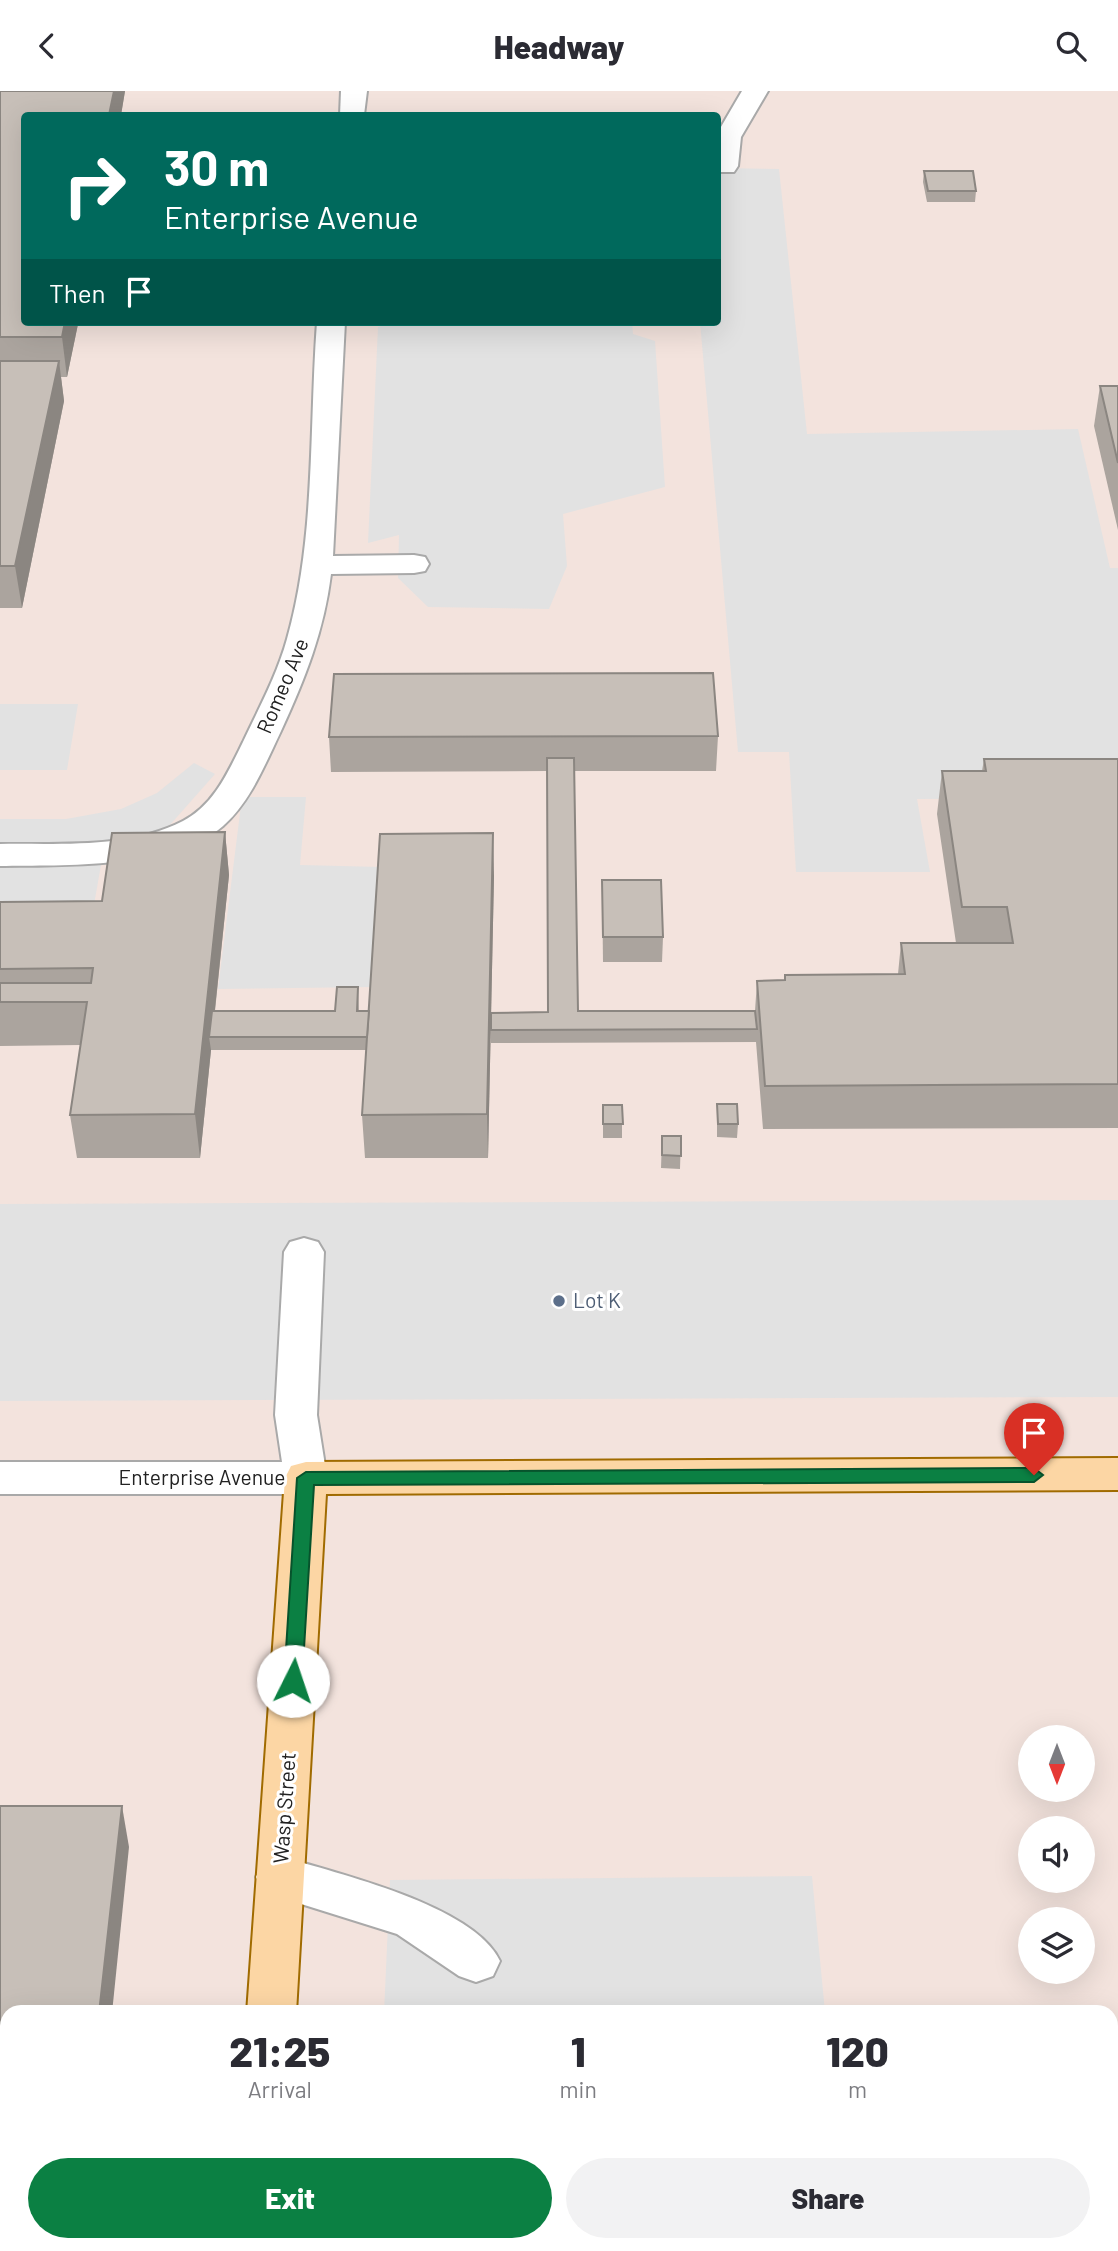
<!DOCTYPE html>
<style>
body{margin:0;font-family:Barlow,sans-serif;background:#f2f2f3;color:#2b2b33;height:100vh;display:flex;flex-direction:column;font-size:26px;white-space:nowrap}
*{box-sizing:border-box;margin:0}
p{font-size:23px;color:#7c7c81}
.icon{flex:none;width:38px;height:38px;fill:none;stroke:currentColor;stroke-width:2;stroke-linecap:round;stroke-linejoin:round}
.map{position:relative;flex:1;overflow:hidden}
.side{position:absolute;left:0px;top:1914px;width:1118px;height:247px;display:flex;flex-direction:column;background:#fff;border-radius:21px 21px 0 0;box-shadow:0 7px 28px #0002}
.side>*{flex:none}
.guide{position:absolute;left:21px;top:21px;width:700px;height:214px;border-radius:7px;box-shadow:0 7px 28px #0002;background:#00695c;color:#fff;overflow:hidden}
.needle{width:46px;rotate:180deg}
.tools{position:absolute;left:1018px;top:1634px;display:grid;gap:14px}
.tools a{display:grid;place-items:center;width:77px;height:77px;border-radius:50%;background:#fff;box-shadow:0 7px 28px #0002;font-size:35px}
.pin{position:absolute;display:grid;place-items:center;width:60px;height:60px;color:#fff;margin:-72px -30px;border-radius:50% 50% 50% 0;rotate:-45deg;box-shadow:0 0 7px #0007}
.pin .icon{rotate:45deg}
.me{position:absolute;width:77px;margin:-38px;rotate:4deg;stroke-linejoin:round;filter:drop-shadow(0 0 5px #0008)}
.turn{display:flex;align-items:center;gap:24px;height:147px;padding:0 28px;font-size:32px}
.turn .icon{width:91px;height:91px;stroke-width:2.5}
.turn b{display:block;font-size:49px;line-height:60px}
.then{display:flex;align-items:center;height:66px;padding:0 28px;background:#0003;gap:14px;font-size:26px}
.eta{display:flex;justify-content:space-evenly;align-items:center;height:119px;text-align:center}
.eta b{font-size:42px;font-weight:800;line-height:49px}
.primary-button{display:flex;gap:14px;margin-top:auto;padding:14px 28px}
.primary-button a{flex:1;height:80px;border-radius:42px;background:#0b8043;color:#fff;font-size:28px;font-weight:800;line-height:80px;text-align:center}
.primary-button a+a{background:#f2f2f3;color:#2b2b33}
header{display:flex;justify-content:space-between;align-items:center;height:91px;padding:0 28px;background:#fff;font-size:32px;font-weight:800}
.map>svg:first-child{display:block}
.military{fill:#f3e3dd;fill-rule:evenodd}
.parking{fill:#e2e2e2}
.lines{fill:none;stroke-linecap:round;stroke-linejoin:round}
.minor-casing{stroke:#a9a9a9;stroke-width:4}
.major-casing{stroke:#a06b00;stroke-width:4}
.minor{fill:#fff;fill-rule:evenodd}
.major{fill:#fcd6a4;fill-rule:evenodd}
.wall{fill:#aba49e}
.shaded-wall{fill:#8b8681}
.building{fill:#c7bfb8;stroke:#8b8681;stroke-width:2}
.route{fill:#0b8043;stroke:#07532c;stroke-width:2}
.service-dot{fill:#5c6f8a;stroke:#fff;stroke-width:2.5}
.labels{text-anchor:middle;stroke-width:6;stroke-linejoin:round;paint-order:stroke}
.street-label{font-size:21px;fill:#222;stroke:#fff}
.service-label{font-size:21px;fill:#4e5e75;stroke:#fff;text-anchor:start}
</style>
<header><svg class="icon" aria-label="back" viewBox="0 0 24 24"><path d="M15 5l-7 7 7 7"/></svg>Headway<svg class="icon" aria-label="search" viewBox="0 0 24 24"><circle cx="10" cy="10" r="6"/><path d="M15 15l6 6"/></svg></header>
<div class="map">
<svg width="1118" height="2160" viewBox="0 0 1118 2160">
<rect width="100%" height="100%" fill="#f2efe9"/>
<path class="military" d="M0,0H1118V2160H0ZM24,24H718V231H24ZM1031,1647H1083V1699H1031ZM1031,1738H1083V1790H1031ZM1031,1829H1083V1881H1031ZM7,1922H1111V2154H7Z"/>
<g class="parking">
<polygon points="718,77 779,78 807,343 1078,338 1110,477 1118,477 1118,707 917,708 930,781 796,781 789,661 738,661 700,231 718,231"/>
<polygon points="393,231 632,231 633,243 655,250 665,396 563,423 567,475 549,518 428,516 398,487 399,444 368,452 378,236"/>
<polygon points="0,613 78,613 67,679 0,679"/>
<polygon points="194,672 215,683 138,770 101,774 89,842 0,842 0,728 66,728 121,718 157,702"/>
<polygon points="242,706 306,706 300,774 382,776 372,896 218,898"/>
<polygon points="1118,1109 1118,1306 0,1310 0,1113"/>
<polygon points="812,1785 825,1921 384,1922 390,1789"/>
<polygon points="374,2154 848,2154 849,2160 374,2160"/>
</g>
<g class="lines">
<g class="minor-casing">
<g id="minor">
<polygon points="341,0 367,0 364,24 340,24"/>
<polygon points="742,0 768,0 741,46 738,75 734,81 718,81 718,41"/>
<path d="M317,231H345L333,465L414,464L425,466L429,473L425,480L414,482L331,483C324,540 305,588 281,640C265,673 251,710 223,735C173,778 63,774 0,775V753C59,752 129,758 183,730C214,714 228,681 243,651C259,617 277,584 287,548C316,446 309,336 317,231Z"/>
<polygon points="304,1147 318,1151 324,1161 317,1324 327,1387 321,1399 306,1403 0,1403 0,1371 282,1371 275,1324 284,1161 290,1151"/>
<path d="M280,1765C338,1783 474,1814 500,1870L493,1885L476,1891L459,1885L397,1843L263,1801L256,1786L263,1771Z"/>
</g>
</g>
<g class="major-casing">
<g id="major">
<polygon points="1118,1367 1118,1399 326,1403 296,1922 247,1922 285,1387 291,1375 306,1371"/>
<polygon points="230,2154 282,2154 281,2160 229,2160"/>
</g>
</g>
<use href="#minor" class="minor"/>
<use href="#major" class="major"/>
</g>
<g class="wall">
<polygon points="0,0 125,0 121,24 24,231 120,231 120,233 78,233 67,286 61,286 64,310 22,517 0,517"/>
<polygon points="924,80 976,100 975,111 927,111 923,91"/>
<polygon points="1100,295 1118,295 1118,439 1094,335"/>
<polygon points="718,645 716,680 574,680 578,920 755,920 757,890 784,889 785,884 898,883 901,852 956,852 937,723 942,680 982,680 984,668 1118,668 1118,1037 763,1038 756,951 491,952 491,922 548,921 547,680 331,681 329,646"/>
<polygon points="225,741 229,784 215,920 335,920 358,896 359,920 369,920 494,785 488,1067 365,1067 362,1024 366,959 211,959 200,1067 77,1067 70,1024 81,954 0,955 0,811 102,810"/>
<polygon points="602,789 663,846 662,871 603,871"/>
<polygon points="717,1013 738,1033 737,1047 717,1046"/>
<rect x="603" y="1014" width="19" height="33"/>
<polygon points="662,1045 681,1045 680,1078 661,1077"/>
</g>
<g class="shaded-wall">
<polygon points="114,0 125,0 121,24 109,24"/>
<polygon points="65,231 78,231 78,233 67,286 62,246"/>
<polygon points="59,270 64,310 22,517 15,475"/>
<polygon points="225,741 229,784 212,946 209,946 211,959 200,1067 195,1023"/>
<polygon points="493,742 494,785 488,1067 487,1023"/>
<polygon points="122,1715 129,1756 112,1922 99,1922"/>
<polygon points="74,2154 87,2154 86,2160 73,2160"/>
</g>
<g class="building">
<polygon points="0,0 114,0 109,24 24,24 24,231 65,231 62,246 0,246"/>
<polygon points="924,80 973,80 976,100 928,100"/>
<polygon points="0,270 59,270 15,475 0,475"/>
<polygon points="1100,295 1118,295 1118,372"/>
<polygon points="713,582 718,645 329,646 334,583"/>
<polygon points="547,667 574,667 578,920 755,920 757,938 491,939 491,922 548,921"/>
<polygon points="984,668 1118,668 1118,993 765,995 757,890 785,889 785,884 905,883 901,852 1013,852 1007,816 962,816 942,680 986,680"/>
<polygon points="225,741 195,1023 70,1024 87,911 0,911 0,892 91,892 93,877 0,878 0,811 102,810 112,742"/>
<polygon points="493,742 487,1023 362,1024 380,743"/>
<polygon points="602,789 661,789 663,846 603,846"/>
<polygon points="337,896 358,896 357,920 369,920 367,946 209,946 212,920 335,920"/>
<polygon points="717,1013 737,1013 738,1033 718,1033"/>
<polygon points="603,1014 622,1014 623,1033 603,1033"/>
<polygon points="662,1045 681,1045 681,1065 662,1064"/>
<polygon points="0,1715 122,1715 99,1922 7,1922 7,2154 74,2154 73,2160 0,2160"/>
</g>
<polygon class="route" points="1034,1377 1043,1384 1034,1391 314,1394 302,1590 293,1598 284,1590 297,1387 306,1381"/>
<circle class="service-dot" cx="559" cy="1210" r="7"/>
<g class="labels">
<g class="street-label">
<text transform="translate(283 595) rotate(-67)" y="7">Romeo Ave</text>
<text x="202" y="1394">Enterprise Avenue</text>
<text transform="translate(285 1717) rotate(-86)" y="7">Wasp Street</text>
</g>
<g class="service-label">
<text x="573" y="1217">Lot K</text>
</g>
</g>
</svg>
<div class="tools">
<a><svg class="needle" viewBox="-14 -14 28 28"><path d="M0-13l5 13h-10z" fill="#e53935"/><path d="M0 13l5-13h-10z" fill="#7c7c81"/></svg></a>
<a><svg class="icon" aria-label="sound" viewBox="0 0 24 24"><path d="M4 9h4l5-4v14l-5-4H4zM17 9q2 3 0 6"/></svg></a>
<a><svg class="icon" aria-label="layers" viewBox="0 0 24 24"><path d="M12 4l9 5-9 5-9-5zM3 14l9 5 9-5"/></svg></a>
</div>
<div class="pin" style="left:1034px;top:1384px;background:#d93025"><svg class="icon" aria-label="arrive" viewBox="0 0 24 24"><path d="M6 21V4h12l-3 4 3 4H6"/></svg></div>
<svg class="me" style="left:293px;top:1590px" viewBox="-20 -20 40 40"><circle r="19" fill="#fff"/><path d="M0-13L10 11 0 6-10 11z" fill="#0b8043"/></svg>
<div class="guide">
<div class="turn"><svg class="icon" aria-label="right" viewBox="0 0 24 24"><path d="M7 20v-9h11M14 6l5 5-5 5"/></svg><div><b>30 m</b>Enterprise Avenue</div></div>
<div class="then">Then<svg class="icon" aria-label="arrive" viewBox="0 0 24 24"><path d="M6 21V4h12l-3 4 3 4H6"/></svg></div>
</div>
<section class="side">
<div class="eta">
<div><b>21:25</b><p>Arrival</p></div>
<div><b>1</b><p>min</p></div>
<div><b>120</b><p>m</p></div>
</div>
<div class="primary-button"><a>Exit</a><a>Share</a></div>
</section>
</div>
